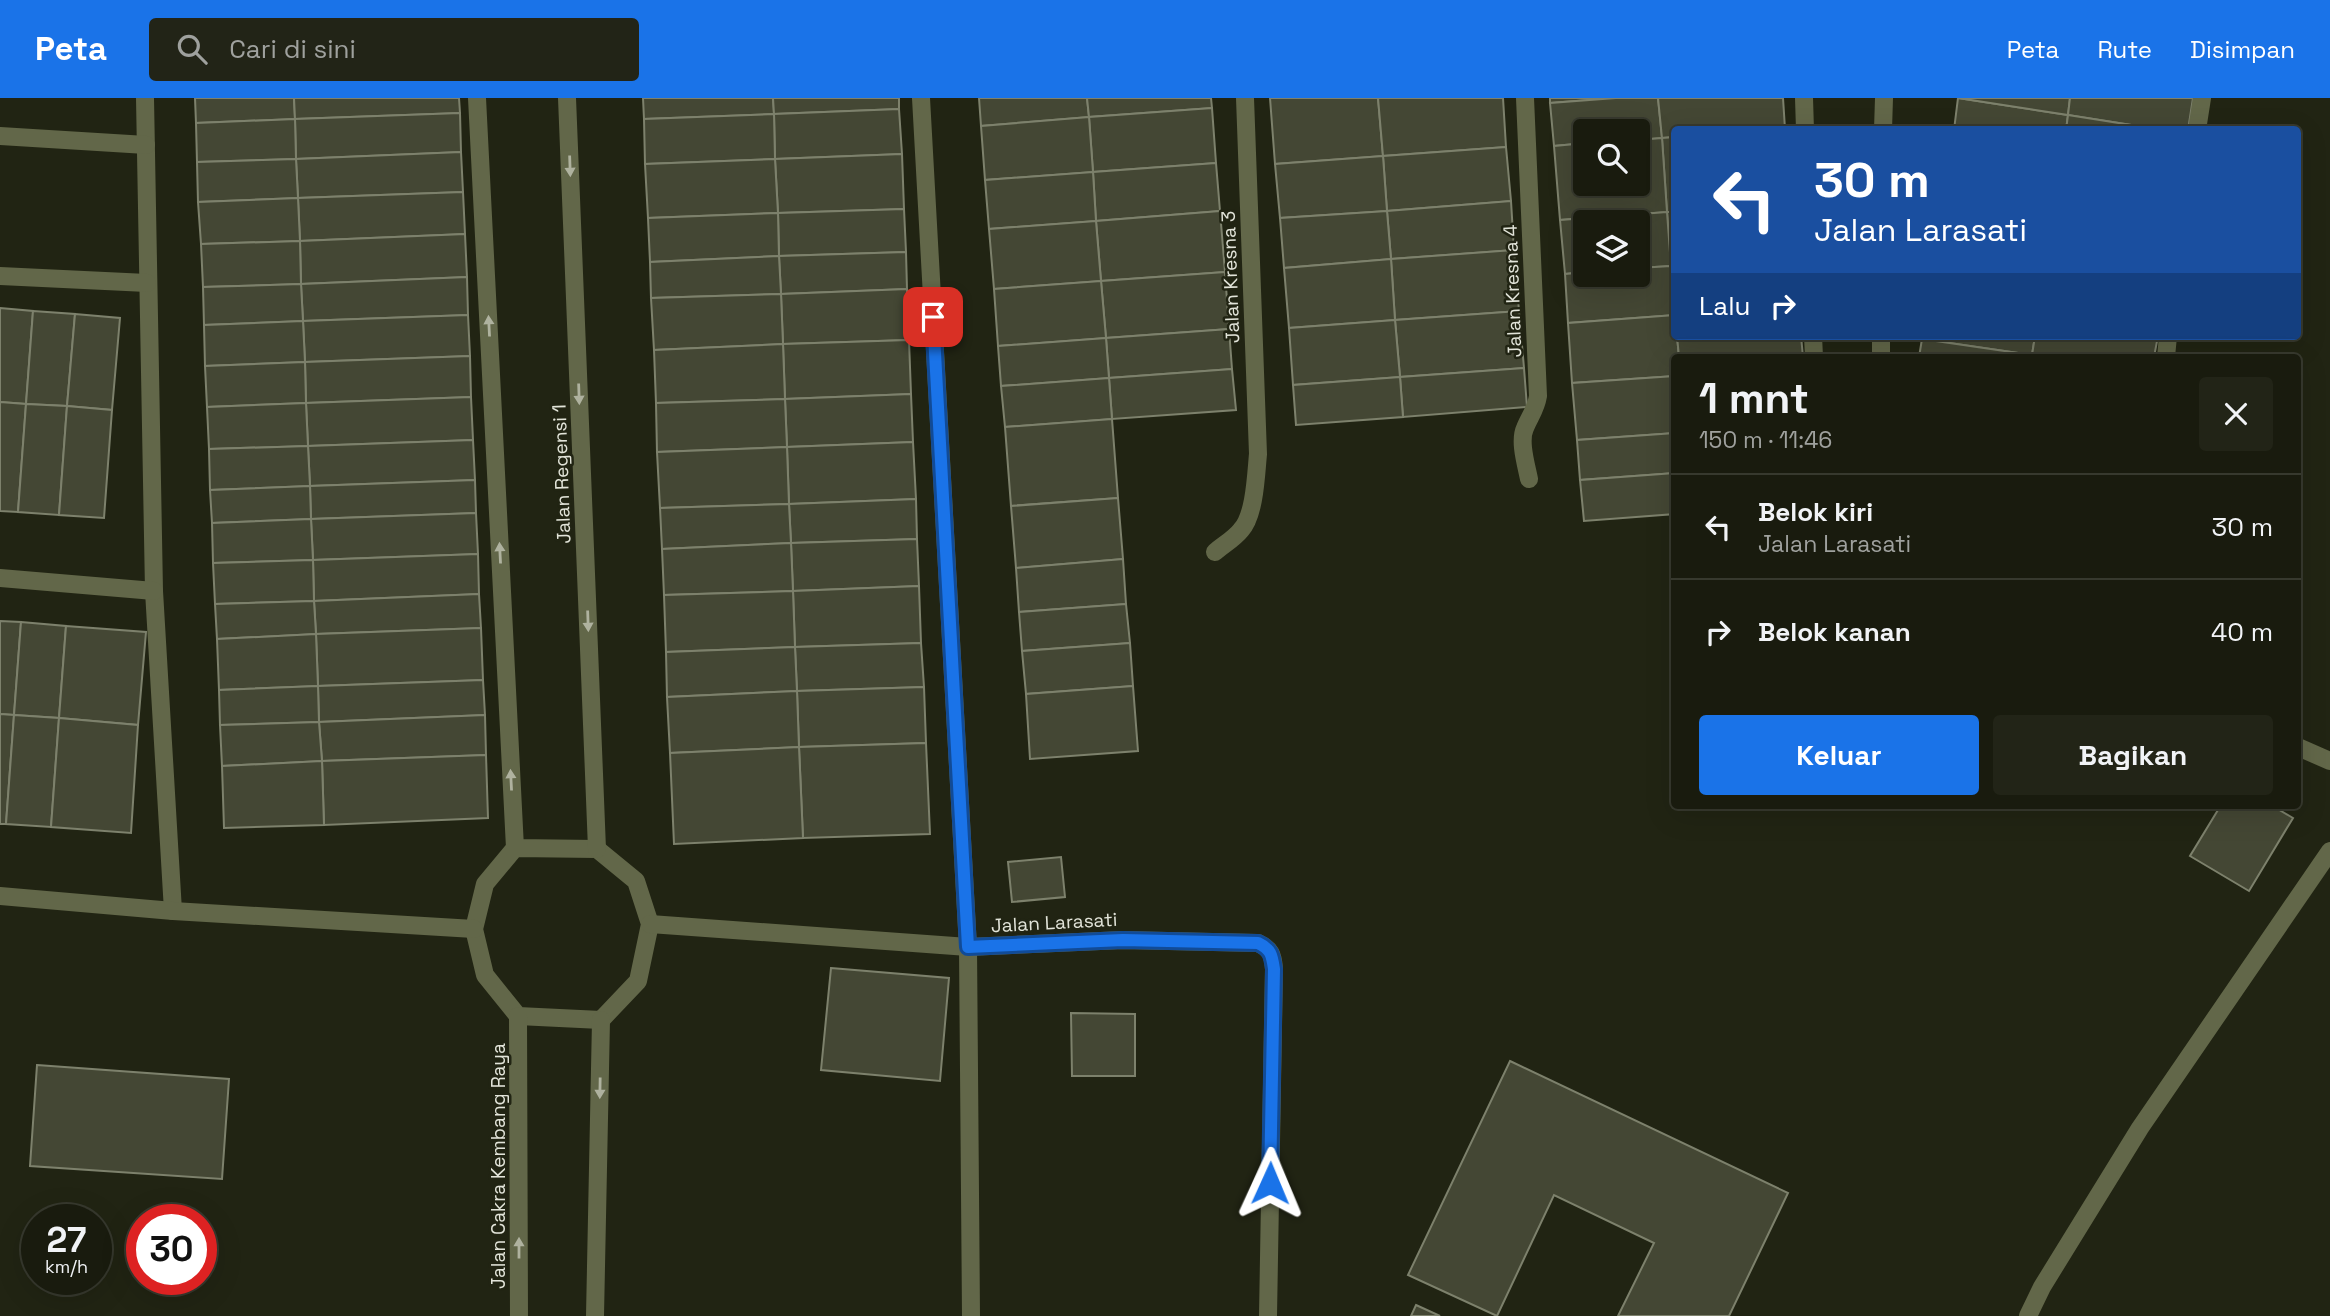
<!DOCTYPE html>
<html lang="id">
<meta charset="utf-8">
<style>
body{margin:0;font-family:"Space Grotesk",sans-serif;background:#222417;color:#f1f3f6;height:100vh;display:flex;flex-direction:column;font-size:26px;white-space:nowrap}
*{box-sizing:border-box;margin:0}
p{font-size:23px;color:#9fa19e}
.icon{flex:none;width:38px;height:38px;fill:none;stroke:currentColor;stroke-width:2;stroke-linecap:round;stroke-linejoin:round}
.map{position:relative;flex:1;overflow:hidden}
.sheet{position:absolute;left:1671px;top:256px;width:630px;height:455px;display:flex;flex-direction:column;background:#191b0e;border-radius:7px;box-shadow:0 7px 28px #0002,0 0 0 2px #37392e}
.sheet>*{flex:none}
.top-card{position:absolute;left:1671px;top:28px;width:630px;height:214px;border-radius:7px;box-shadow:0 7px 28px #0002,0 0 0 2px #37392e;background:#1a4fa0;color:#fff;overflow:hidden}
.buttons{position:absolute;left:1573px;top:21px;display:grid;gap:14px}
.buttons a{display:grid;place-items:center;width:77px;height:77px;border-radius:7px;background:#191b0e;box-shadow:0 7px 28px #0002,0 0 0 2px #37392e;font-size:35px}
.speed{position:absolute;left:21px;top:1106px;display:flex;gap:14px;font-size:35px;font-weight:700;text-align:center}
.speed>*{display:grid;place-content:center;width:91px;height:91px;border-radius:50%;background:#191b0e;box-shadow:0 7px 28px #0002,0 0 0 2px #37392e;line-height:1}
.speed small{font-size:18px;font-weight:400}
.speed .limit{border:10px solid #d22;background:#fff;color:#111}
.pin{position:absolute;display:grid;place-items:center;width:60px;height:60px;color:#fff;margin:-30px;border-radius:14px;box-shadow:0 4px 10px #0006}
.me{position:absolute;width:77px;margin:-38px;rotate:1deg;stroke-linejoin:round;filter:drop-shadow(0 0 5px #0008)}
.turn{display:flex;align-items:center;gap:24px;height:147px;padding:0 28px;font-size:32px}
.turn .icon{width:91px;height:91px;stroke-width:2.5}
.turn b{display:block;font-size:49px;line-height:60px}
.then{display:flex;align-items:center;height:66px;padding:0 28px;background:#0003;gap:14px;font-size:26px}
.round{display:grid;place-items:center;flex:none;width:74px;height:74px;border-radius:7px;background:#222417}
.head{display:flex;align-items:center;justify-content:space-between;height:119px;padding:0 28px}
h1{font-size:42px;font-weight:600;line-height:52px}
.primary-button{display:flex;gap:14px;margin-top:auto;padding:14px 28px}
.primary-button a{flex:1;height:80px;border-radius:7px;background:#1a73e8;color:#fff;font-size:28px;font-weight:600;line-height:80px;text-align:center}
.primary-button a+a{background:#222417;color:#f1f3f6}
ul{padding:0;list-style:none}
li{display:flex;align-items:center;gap:21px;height:105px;padding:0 28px;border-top:2px solid #37392e}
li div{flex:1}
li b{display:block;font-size:26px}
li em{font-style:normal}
header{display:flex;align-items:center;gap:42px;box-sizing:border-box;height:98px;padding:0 35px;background:#1a73e8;color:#fff}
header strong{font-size:33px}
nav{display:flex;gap:38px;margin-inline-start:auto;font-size:24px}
.search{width:490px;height:63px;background:#222417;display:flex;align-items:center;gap:18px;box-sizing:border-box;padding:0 24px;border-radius:7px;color:#9fa19e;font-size:26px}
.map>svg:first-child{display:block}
.building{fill:#444734;stroke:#7d816c;stroke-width:2}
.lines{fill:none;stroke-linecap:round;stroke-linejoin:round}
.service{stroke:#626749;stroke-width:18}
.minor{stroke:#626749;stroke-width:18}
.oneway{fill:#afb29f}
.route-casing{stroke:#114b97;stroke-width:18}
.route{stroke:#1a73e8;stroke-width:12}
.labels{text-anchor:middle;stroke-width:5;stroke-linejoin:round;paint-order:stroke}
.street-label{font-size:19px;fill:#e2e4d9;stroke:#212413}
</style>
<header>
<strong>Peta</strong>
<div class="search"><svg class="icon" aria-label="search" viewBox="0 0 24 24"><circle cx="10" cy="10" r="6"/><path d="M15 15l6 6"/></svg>Cari di sini</div>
<nav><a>Peta</a><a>Rute</a><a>Disimpan</a></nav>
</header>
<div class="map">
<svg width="2330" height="1218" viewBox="0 0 2330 1218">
<rect width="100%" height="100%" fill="#212413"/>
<g class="building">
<polygon points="195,0 294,0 295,21 196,25"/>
<polygon points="294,0 459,0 460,15 295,21"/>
<polygon points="643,0 773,0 774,16 644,21"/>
<polygon points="773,0 899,0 899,11 774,16"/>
<polygon points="979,0 1087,0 1089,19 981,28"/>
<polygon points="1087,0 1211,0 1212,10 1089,19"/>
<polygon points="1270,0 1378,0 1383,58 1275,66"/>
<polygon points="1378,0 1503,0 1506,49 1383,58"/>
<polygon points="1550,0 1616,0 1550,5"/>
<polygon points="1616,0 1658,0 1662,40 1638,42 1638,33 1586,33 1586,45 1554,48 1550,5"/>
<polygon points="1658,0 1783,0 1785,31 1675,32 1675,39 1662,40"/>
<polygon points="1958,0 2068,17 2066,32 1954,32"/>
<polygon points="1958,0 2070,0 2068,17"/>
<polygon points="2070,0 2193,0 2188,32 2163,32 2068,17"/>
<polygon points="1212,10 1216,65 1093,74 1089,19"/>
<polygon points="899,11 902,56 775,61 774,16"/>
<polygon points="460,15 461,54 296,61 295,21"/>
<polygon points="774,16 775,61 645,66 644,21"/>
<polygon points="2068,17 2163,32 2066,32"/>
<polygon points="1089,19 1093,74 985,82 981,28"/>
<polygon points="295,21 296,61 197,64 196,25"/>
<polygon points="1675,39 1675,114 1667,114 1662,40"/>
<polygon points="1662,40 1667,114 1560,122 1554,48 1586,45 1586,86 1638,86 1638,42"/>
<polygon points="1506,49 1511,103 1387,113 1383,58"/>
<polygon points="461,54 463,94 298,100 296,61"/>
<polygon points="902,56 904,111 778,115 775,61"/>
<polygon points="1383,58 1387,113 1280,120 1275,66"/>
<polygon points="296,61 298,100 198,104 197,64"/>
<polygon points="775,61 778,115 648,120 645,66"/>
<polygon points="1216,65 1220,113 1096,123 1093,74"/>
<polygon points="1093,74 1096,123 989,131 985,82"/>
<polygon points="463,94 465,136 300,143 298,100"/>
<polygon points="298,100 300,143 201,146 198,104"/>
<polygon points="1511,103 1514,152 1391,161 1387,113"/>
<polygon points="904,111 906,154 779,158 778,115"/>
<polygon points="1220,113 1225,174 1101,183 1096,123"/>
<polygon points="1387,113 1391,161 1284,170 1280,120"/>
<polygon points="1667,114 1675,114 1675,168 1671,168"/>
<polygon points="1667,114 1671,168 1638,170 1638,124 1586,124 1586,174 1565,176 1560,122"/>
<polygon points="778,115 779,158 650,164 648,120"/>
<polygon points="1096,123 1101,183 994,191 989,131"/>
<polygon points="465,136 467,179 301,186 300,143"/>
<polygon points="300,143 301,186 203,189 201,146"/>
<polygon points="1514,152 1519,213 1395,222 1391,161"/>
<polygon points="906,154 907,191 781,196 779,158"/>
<polygon points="779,158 781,196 651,200 650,164"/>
<polygon points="1391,161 1395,222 1289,230 1284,170"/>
<polygon points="1671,168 1675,217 1568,225 1565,176 1586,174 1586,177 1638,177 1638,170"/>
<polygon points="1671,168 1675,168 1675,210"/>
<polygon points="1225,174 1229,231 1106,240 1101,183"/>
<polygon points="467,179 468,217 303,223 301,186"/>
<polygon points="1101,183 1106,240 998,248 994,191"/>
<polygon points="301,186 303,223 204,227 203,189"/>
<polygon points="907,191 909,242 783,246 781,196"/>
<polygon points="781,196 783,246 654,252 651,200"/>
<polygon points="0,210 33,213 26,306 0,304"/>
<polygon points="33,213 75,216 67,308 26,306"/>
<polygon points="1519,213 1524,270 1400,279 1395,222"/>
<polygon points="75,216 120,220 112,312 67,308"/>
<polygon points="468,217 470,258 305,264 303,223"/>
<polygon points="1675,217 1675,238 1677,238 1679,259 1675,259 1675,278 1572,285 1568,225"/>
<polygon points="1395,222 1400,279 1293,287 1289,230"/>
<polygon points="303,223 305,264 205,268 204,227"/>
<polygon points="1229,231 1232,271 1109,280 1106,240"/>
<polygon points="1677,238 1801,238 1803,259 1679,259"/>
<polygon points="1923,238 2035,238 2032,257 1922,241"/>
<polygon points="2035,238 2158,238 2154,259 2043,259 2032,257"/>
<polygon points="1106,240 1109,280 1001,288 998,248"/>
<polygon points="1922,241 2032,257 2031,259 1919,259"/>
<polygon points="909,242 911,296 785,301 783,246"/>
<polygon points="783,246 785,301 656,305 654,252"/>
<polygon points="470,258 471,299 306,305 305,264"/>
<polygon points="305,264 306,305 207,309 205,268"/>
<polygon points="1524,270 1527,309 1403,319 1400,279"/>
<polygon points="1232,271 1236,312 1112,321 1109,280"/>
<polygon points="1675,278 1675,335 1577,342 1572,285"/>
<polygon points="1400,279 1403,319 1296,327 1293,287"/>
<polygon points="1109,280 1112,321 1005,329 1001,288"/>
<polygon points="911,296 913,344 787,349 785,301"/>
<polygon points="471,299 473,342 308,348 306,305"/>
<polygon points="785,301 787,349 657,354 656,305"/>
<polygon points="0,304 26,306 18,414 0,413"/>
<polygon points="306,305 308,348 209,351 207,309"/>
<polygon points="26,306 67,308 59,417 18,414"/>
<polygon points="67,308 112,312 104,420 59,417"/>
<polygon points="1112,321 1118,400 1011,408 1005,329"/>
<polygon points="1675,335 1675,375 1580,382 1577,342"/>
<polygon points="473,342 475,382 310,388 308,348"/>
<polygon points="913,344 916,401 789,406 787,349"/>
<polygon points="308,348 310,388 210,392 209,351"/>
<polygon points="787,349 789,406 660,410 657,354"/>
<polygon points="1675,375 1675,416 1584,423 1580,382"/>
<polygon points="475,382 476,415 311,421 310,388"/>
<polygon points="310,388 311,421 212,425 210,392"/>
<polygon points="1118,400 1123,461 1016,470 1011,408"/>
<polygon points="916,401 917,441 791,445 789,406"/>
<polygon points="789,406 791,445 662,451 660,410"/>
<polygon points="476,415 478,456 313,462 311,421"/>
<polygon points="311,421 313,462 213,465 212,425"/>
<polygon points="917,441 919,488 793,493 791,445"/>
<polygon points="791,445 793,493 664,497 662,451"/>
<polygon points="478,456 479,496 314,503 313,462"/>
<polygon points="1123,461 1126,506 1019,514 1016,470"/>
<polygon points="313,462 314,503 215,506 213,465"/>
<polygon points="919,488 921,545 795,549 793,493"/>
<polygon points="793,493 795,549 666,554 664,497"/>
<polygon points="479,496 481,530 316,536 314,503"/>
<polygon points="314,503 316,536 217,541 215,506"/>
<polygon points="1126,506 1130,545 1022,553 1019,514"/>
<polygon points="0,523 21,524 14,617 0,616"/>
<polygon points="21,524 66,528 59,620 14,617"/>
<polygon points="66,528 146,534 138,627 59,620"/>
<polygon points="481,530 483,582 318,588 316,536"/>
<polygon points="316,536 318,588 219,592 217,541"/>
<polygon points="921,545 924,589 797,593 795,549"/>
<polygon points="1130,545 1133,588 1026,596 1022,553"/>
<polygon points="795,549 797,593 667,599 666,554"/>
<polygon points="483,582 485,617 319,624 318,588"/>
<polygon points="318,588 319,624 220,627 219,592"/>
<polygon points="1133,588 1138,653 1030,661 1026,596"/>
<polygon points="924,589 926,645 799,649 797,593"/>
<polygon points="797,593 799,649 670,655 667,599"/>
<polygon points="0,616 14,617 6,726 0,726"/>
<polygon points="14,617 59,620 51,729 6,726"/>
<polygon points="485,617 486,657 322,663 319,624"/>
<polygon points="59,620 138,627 131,735 51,729"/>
<polygon points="319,624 322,663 222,668 220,627"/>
<polygon points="926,645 930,736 803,740 799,649"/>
<polygon points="799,649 803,740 674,746 670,655"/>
<polygon points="486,657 488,720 324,727 322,663"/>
<polygon points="322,663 324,727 224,730 222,668"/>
<polygon points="2221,707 2271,707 2293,720 2249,793 2190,758"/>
<polygon points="1061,759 1065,799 1012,804 1008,764"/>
<polygon points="831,870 949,880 940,983 821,972"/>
<polygon points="1071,915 1135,916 1135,978 1072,978"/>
<polygon points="1510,963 1788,1095 1729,1218 1618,1218 1654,1145 1554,1097 1497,1218 1408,1177"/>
<polygon points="37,967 229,981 222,1081 30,1068"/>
<polygon points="1416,1207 1440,1218 1411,1218"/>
</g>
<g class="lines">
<polyline class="service" points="2298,649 2330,663"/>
<g class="minor">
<polyline points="145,0 154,493 173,813"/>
<polyline points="477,0 515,750 485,786 474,831 485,877 518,918 601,922 638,883 650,826 636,783 597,751 515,750"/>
<polyline points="567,0 597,751"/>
<polyline points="921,0 968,849 971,1218"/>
<path d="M1525,0L1538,298C1536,311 1530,318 1525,330C1519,343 1526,366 1529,381"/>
<polyline points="1804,0 1805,32"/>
<polyline points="1883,32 1884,0"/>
<polyline points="2197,32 2202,0"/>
<polyline points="0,38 146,47"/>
<polyline points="0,178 147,185"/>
<polyline points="1813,238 1814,259"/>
<polyline points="1881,259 1881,238"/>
<polyline points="2166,259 2168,238"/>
<path d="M1215,454C1223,447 1234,441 1241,432C1255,417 1256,376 1258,356L1245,0"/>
<polyline points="0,480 154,493"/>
<polyline points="0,798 173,813 474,831"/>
<path d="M650,826L968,849L1123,842L1258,845C1271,851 1273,857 1274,871L1268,1218"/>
<polyline points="518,918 519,1218"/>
<polyline points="595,1218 601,922"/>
<polyline points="2028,1218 2042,1189 2140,1030 2330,753"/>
</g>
</g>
<defs><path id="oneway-solid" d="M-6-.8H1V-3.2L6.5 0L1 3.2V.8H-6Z" transform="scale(1.75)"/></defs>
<g class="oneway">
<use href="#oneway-solid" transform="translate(570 68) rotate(88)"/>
<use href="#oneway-solid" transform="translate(489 228) rotate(-93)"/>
<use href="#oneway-solid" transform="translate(579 296) rotate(88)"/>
<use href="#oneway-solid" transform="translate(500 455) rotate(-93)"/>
<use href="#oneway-solid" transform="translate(588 523) rotate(88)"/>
<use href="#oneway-solid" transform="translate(511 682) rotate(-93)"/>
<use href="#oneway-solid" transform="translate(600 990) rotate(91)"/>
<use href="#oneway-solid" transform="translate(519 1150) rotate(-90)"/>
</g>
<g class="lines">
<g class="route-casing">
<path id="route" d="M933,219L968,849L1123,842L1258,845C1271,851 1272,857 1274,871L1270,1085"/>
</g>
<use href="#route" class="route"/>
</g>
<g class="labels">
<g class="street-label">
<text transform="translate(1230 179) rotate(-92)" y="7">Jalan Kresna 3</text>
<text transform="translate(1512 193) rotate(-92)" y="7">Jalan Kresna 4</text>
<text transform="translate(561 376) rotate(-92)" y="7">Jalan Regensi 1</text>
<text transform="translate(1054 824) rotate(-3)" y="7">Jalan Larasati</text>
<text transform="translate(498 1068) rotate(-90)" y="7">Jalan Cakra Kembang Raya</text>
</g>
</g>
</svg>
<div class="buttons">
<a><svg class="icon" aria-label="search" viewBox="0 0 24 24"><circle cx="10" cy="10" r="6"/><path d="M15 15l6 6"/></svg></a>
<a><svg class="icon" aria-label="layers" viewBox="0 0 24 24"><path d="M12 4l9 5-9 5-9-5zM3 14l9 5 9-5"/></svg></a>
</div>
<div class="speed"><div>27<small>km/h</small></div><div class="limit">30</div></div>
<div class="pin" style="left:933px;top:219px;background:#d93025"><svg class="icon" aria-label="arrive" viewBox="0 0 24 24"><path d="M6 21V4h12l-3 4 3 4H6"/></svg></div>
<svg class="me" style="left:1270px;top:1085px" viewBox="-20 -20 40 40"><path d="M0-17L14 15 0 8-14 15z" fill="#1a73e8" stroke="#fff" stroke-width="4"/></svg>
<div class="top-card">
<div class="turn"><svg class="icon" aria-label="left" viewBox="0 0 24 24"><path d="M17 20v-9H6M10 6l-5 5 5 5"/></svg><div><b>30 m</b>Jalan Larasati</div></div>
<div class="then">Lalu<svg class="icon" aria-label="right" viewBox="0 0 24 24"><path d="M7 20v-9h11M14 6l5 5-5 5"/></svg></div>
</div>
<section class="sheet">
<div class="head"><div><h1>1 mnt</h1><p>150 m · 11:46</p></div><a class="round"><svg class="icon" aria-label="close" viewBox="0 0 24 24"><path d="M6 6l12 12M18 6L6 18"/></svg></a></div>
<ul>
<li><svg class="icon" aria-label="left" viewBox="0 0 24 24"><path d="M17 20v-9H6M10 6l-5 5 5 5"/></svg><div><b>Belok kiri</b><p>Jalan Larasati</p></div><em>30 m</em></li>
<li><svg class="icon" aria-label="right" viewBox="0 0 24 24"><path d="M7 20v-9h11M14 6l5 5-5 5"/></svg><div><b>Belok kanan</b></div><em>40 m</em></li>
</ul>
<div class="primary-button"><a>Keluar</a><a>Bagikan</a></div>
</section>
</div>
